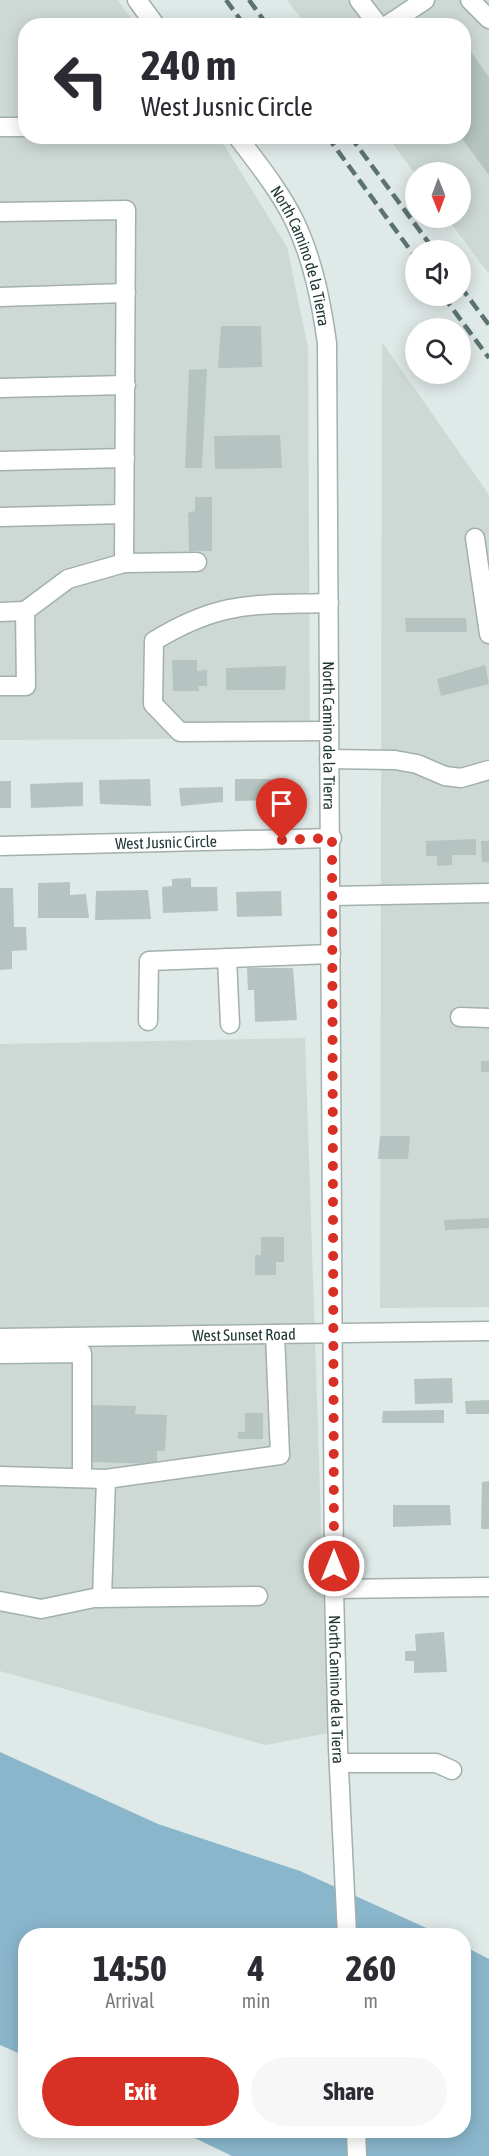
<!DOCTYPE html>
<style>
body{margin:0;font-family:"Asap Condensed",sans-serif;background:#f7f7f7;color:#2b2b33;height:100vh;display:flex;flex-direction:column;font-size:22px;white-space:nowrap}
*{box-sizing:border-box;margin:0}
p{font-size:20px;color:#7c7c81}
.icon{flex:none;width:33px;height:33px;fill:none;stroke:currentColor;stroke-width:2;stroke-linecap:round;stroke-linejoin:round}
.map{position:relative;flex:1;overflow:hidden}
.drawer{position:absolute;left:18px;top:1928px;width:453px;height:210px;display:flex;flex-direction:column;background:#fff;border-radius:24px;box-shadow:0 3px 15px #0003}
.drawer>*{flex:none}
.banner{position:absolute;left:18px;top:18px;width:453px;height:126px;border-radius:24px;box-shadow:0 3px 15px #0003;background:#fff;color:#2b2b33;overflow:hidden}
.needle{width:39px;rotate:179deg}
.buttons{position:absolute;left:405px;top:162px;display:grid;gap:12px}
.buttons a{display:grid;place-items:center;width:66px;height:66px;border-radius:50%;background:#fff;box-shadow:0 3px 15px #0003;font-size:30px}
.pin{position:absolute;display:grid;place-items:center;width:51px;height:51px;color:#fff;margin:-62px -26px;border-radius:50% 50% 50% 0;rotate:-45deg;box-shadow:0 0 6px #0007}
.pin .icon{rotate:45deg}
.me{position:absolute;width:66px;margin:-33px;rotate:0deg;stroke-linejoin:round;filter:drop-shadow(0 0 4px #0008)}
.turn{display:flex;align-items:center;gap:21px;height:126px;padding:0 24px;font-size:27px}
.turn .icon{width:78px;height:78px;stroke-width:2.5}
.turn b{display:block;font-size:42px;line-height:51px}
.eta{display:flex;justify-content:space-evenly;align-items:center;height:102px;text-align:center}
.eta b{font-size:36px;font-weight:700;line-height:42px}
.action{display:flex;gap:12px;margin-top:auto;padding:12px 24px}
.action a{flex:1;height:69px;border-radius:36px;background:#d93025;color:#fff;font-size:24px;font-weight:700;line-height:69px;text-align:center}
.action a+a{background:#f7f7f7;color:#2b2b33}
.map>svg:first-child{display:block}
.built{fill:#ced9d6}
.water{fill:#8ab6cc}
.building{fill:#b5c4c0}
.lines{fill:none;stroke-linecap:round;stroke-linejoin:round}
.minor-casing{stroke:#a2b0ae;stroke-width:21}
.minor{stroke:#fff;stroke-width:18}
.rail{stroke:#5b7472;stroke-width:4.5;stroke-dasharray:12 6;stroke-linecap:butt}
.route{stroke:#d93025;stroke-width:10;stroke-dasharray:0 18}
.labels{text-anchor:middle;stroke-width:6;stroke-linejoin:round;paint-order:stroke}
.street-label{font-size:16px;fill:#213836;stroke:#eff6f4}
</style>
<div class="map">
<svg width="489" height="2156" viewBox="0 0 489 2156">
<rect width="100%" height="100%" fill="#dfe9e7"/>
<g class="built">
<polygon points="0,0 118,0 136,25 26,26 26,136 219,137 287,247 308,348 310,738 0,740"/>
<polygon points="287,0 489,0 489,274 447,218 460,218 460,172 415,174 388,137 464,136 464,26 306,25"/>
<polygon points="382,342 489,495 489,1307 380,1308"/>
<polygon points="305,1038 328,1733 266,1745 0,1671 0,1044"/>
</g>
<g class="water">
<polygon points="0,1752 158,1824 300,1871 442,1935 26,1935 25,2056 0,2045"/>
<polygon points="464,1946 489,1959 489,2156 232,2156 178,2130 464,2130"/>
</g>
<g class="building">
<polygon points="464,42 489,77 489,175 460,136 464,136"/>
<polygon points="221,326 261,326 262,367 218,368"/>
<polygon points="207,369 202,468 185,468 189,370"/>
<polygon points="280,435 282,468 215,469 214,436"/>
<polygon points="195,497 212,497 212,551 189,551 188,513 195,511"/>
<polygon points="405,618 466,618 467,632 406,632"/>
<polygon points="172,660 197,660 197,671 207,670 207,686 198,686 199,691 173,691"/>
<polygon points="485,665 489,684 441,696 437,679"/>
<polygon points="286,666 285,690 226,690 226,668"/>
<polygon points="150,779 151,806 100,804 99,780"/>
<polygon points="235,779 271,779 271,782 284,782 284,800 235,801"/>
<rect x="0" y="781" width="11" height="27"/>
<polygon points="83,782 83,806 31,808 30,784"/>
<polygon points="223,787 223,802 181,806 179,788"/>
<polygon points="476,839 476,855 452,855 452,865 437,866 437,856 426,856 426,841"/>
<polygon points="481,841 489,841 489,862 482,862"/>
<polygon points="191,878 191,887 217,887 218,911 163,913 162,887 172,886 172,879"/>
<polygon points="70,882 70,895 86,894 89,918 38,918 38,883"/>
<polygon points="0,888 13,888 14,927 26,927 27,950 12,951 12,969 0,970"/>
<polygon points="148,890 151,919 95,920 96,891"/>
<polygon points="281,891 282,916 237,917 236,892"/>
<polygon points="247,968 293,968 297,1020 255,1022 254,990 248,990"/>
<rect x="481" y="1061" width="8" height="11"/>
<polygon points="380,1136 410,1136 408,1159 378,1159"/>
<polygon points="489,1218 489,1228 445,1230 444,1220"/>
<polygon points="261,1237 284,1237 284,1262 276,1262 276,1275 255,1275 255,1255 261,1255"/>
<polygon points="452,1378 453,1403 415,1404 414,1379"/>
<polygon points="489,1400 489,1414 466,1414 465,1401"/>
<polygon points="92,1405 136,1406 135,1414 167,1415 165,1451 157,1451 157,1464 91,1462"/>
<polygon points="444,1410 444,1423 382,1423 383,1411"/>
<polygon points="245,1413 263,1413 263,1439 238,1439 238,1432 245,1432"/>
<polygon points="489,1481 489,1529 481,1529 482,1482"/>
<polygon points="393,1505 450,1505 451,1525 393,1527"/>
<polygon points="444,1632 447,1672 414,1673 414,1661 405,1661 405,1651 416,1651 415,1634"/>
</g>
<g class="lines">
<g class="minor-casing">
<g id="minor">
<polyline points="137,0 156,26"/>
<polyline points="359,0 379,26"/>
<polyline points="470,0 489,19"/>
<polyline points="386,26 425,0"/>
<polyline points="0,127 26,127"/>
<path id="s1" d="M237,136C258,164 280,191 295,222C313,260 321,301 327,343L334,1589L338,1748L347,1935"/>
<polyline points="0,212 126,210 124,563 197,562"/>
<polyline points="0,297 126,293"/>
<polyline points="0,388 126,385"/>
<polyline points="0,461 125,458"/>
<polyline points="0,517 124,514"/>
<polyline points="475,538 489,634"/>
<polyline points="0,612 25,611"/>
<polyline points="0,686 26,686 25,611 68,579 124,563"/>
<path d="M329,731L180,732L153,704L154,641C221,600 254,605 329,603"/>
<polyline points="329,759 395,760 417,764 445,776 461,778 489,770"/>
<path id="s2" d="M0,846L332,838"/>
<polyline points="332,896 489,893"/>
<polyline points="227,958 230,1024"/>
<polyline points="460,1017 489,1018"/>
<polyline points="148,1021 149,961 331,954"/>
<path id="s3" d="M0,1338L489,1331"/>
<polyline points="0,1354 82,1353 82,1478"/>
<polyline points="0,1476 106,1479 280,1455 275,1334"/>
<polyline points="334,1589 489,1587"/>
<polyline points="102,1598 106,1479"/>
<polyline points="0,1601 41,1609 94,1598 258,1596"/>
<polyline points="339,1763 436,1763 452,1770"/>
<polyline points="356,2130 357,2156"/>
</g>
</g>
<use href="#minor" class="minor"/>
<g class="rail">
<polyline points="226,0 245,26"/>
<polyline points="249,0 268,26"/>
<polyline points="327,136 416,258"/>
<polyline points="350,136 434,250"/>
<polyline points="460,286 489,325"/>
<polyline points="443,296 489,358"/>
</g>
</g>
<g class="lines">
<polyline class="route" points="282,840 332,838 334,1566"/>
</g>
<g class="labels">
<g class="street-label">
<text dy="6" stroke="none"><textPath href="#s1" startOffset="138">North Camino de la Tierra</textPath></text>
<text dy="6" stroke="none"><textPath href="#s1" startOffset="622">North Camino de la Tierra</textPath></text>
<text dy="6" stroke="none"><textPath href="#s2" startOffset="166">West Jusnic Circle</textPath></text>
<text dy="6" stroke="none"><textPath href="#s3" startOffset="244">West Sunset Road</textPath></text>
<text dy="6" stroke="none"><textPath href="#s1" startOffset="1576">North Camino de la Tierra</textPath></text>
</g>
</g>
</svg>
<div class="buttons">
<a><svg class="needle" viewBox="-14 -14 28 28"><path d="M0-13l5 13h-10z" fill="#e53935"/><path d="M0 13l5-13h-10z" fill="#7c7c81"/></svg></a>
<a><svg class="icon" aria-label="sound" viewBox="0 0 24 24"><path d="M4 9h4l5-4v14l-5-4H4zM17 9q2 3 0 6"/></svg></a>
<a><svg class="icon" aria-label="search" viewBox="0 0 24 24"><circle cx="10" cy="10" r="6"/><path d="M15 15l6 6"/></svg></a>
</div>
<div class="pin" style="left:282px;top:840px;background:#d93025"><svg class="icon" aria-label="arrive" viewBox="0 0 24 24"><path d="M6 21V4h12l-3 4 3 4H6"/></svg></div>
<svg class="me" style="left:334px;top:1566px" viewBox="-20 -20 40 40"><circle r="17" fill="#d93025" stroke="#fff" stroke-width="3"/><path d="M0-11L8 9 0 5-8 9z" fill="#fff"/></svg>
<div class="banner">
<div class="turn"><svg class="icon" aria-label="left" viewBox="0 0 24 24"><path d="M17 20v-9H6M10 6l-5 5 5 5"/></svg><div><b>240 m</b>West Jusnic Circle</div></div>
</div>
<section class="drawer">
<div class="eta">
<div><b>14:50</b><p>Arrival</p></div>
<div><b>4</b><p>min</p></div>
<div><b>260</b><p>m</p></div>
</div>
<div class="action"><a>Exit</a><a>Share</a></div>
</section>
</div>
